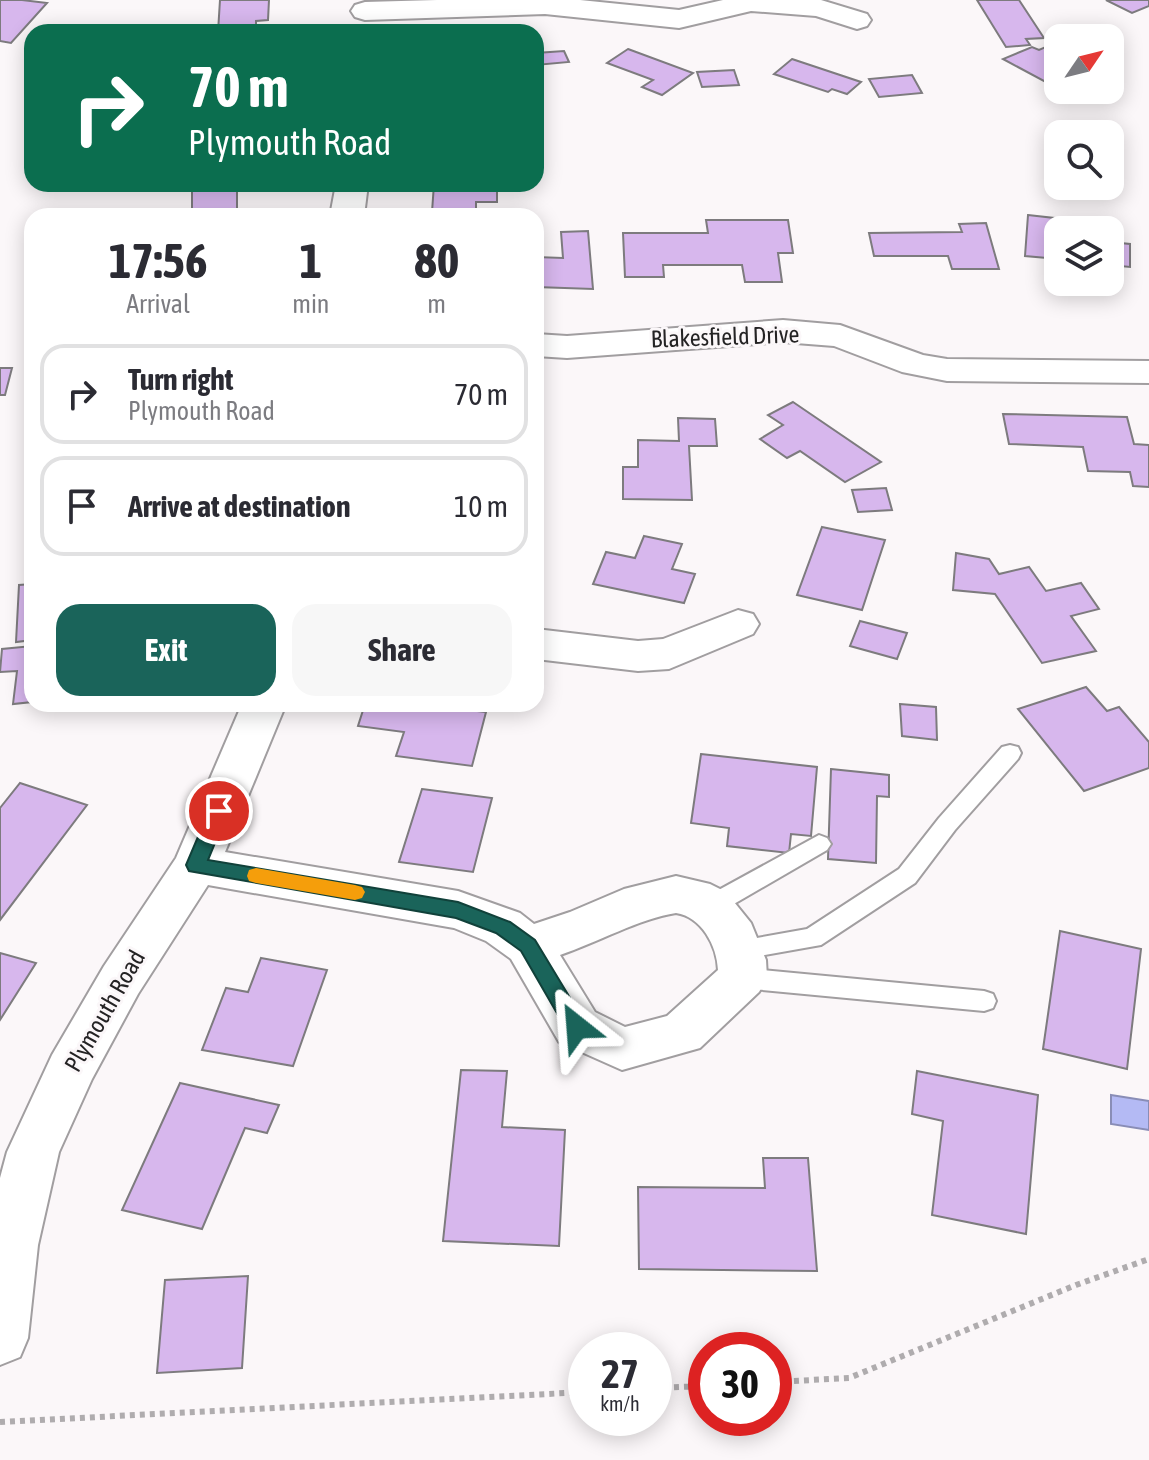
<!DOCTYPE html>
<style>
body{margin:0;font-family:"Asap Condensed",sans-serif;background:#f7f7f7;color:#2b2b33;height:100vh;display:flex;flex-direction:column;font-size:30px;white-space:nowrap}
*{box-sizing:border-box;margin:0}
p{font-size:26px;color:#7c7c81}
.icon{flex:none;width:44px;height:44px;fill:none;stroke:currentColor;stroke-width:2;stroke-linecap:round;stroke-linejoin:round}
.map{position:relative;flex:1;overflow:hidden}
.sheet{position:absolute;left:24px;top:208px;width:520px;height:504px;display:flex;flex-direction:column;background:#fff;border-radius:24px;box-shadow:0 4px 20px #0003}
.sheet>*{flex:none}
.banner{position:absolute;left:24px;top:24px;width:520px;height:168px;border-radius:24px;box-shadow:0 4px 20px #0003;background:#0b6e4f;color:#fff;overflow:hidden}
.needle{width:52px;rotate:55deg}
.tools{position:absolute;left:1044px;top:24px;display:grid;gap:16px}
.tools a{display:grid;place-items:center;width:80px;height:80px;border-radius:16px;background:#fff;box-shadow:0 4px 20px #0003;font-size:40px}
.speed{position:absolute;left:568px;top:1332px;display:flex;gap:16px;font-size:40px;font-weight:700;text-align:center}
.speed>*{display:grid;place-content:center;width:104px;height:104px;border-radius:50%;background:#fff;box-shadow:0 4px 20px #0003;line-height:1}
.speed small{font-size:20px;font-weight:400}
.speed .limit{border:12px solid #d22;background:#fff;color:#111}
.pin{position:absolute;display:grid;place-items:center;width:68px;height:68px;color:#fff;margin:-34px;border:4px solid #fff;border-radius:50%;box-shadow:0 2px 8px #0007}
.me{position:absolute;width:88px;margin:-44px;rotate:332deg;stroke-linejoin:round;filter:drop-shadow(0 0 6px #0008)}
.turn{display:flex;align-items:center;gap:28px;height:168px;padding:0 32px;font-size:36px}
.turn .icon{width:104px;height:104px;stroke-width:2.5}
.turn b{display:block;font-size:56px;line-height:68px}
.eta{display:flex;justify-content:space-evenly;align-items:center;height:136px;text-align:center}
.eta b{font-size:48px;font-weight:700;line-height:56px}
.action{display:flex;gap:16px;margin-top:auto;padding:16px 32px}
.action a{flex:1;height:92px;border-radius:24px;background:#1a645a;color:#fff;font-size:32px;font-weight:700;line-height:92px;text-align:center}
.action a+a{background:#f7f7f7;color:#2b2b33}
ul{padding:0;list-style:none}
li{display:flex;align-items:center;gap:24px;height:100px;margin:0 16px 12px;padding:0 16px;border:4px solid #e1e1e2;border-radius:24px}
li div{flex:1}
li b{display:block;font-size:30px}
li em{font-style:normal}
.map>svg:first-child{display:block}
.water{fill:#b4baf4;stroke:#898db6;stroke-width:2}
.building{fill:#d7b7ed;stroke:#7d7b7e;stroke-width:2}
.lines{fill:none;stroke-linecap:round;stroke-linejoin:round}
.service-casing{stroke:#a19ea0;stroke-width:4}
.minor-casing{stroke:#a19ea0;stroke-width:4}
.path{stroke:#afacae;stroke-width:6;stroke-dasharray:5 5;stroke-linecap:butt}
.service{fill:#fff;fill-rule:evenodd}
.minor{fill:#fff;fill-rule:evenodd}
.route{fill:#1a645a;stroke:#11413a;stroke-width:2}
.slow{fill:#f59e0b}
.labels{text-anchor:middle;stroke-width:6;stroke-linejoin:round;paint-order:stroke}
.street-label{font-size:24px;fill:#242324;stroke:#fbf7f9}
</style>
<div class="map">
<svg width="1149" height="1460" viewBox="0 0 1149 1460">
<rect width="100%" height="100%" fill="#fbf7f9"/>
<polygon class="water" points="1111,1095 1149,1101 1149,1130 1111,1124"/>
<g class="building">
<polygon points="0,0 22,0 47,3 11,43 0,41"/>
<polygon points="220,0 269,0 268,20 256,21 256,32 218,32"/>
<polygon points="977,0 1019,0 1044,38 1026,39 1030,45 1006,47"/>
<polygon points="1106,0 1149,0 1149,6 1132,13"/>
<polygon points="1048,46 1058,52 1058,56 1053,58 1058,61 1058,86 1055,87 1003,59 1032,47 1039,50"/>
<polygon points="628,49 693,73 662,95 642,87 653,80 607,63"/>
<polygon points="564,51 569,62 536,65 536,53"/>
<polygon points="792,59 861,82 847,94 832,89 828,92 774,74"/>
<polygon points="734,70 739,85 702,87 697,72"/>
<polygon points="912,75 922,93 879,97 869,79"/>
<polygon points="237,184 237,216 192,216 192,187"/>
<polygon points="434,184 497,184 497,202 476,202 476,211 432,212"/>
<polygon points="1028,215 1072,220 1072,230 1058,230 1058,259 1025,256"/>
<polygon points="706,220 788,220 793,253 778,253 782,282 745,282 742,265 663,265 664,277 625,277 623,233 708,233"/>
<polygon points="986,223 999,269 952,269 948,256 874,256 869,233 962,232 959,224"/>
<polygon points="588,231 593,289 536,287 536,257 563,258 561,232"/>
<polygon points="1110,242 1130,244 1130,267 1110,265"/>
<polygon points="0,368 12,368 5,395 0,395"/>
<polygon points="793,402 881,462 845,482 800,451 787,458 760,439 783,425 768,415"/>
<polygon points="1003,414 1127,417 1134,444 1149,445 1149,487 1133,486 1130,472 1088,471 1083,447 1009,444"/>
<polygon points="678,418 715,419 717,446 689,446 692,500 623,499 623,467 638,467 638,440 679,441"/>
<polygon points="886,488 892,510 858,512 852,490"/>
<polygon points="822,527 885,540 862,610 797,595"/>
<polygon points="644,536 682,544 672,569 695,574 684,603 593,584 606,552 635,558"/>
<polygon points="956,553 989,559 999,574 1029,567 1046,591 1081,583 1099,609 1071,616 1096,651 1042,663 995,594 953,590"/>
<polygon points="32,584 32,640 16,642 19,585"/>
<polygon points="860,621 907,633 897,659 850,646"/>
<polygon points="32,646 32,702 13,704 17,671 0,672 2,649"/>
<polygon points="1086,687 1107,711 1119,707 1149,742 1149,768 1084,791 1018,709"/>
<polygon points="365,704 415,704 486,712 472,766 396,756 404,732 358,726"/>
<polygon points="900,704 936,707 937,740 902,736"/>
<polygon points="701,754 817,767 811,836 791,834 789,853 727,846 729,828 691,823"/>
<polygon points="831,769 889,775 889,797 877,796 876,863 828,859"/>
<polygon points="20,783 87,805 0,920 0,808"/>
<polygon points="422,789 492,798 473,872 399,862"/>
<polygon points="1060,931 1141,949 1127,1069 1043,1049"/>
<polygon points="0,953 36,963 0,1020"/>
<polygon points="261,958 327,970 293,1066 202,1050 226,988 248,992"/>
<polygon points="461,1070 507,1071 502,1127 565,1130 559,1246 443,1241"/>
<polygon points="917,1071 1038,1095 1026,1234 932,1215 943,1121 912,1114"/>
<polygon points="180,1083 279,1105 267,1133 245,1128 202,1229 122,1210"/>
<polygon points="763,1158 808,1158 817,1271 639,1269 638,1187 765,1188"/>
<polygon points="248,1276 242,1368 157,1373 165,1280"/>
</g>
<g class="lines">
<g class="service-casing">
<g id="service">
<polygon points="1010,745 1018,747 1021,753 1018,759 955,830 915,883 821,945 743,959 734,956 731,949 734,942 807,929 899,869 939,818 1002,747"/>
<polygon points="819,835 827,838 831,844 827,850 720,912 712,914 704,912 700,905 704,898"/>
<polygon points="742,968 984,991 993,994 996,1001 993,1008 984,1011 742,988 733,985 730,978 733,971"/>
</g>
</g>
<g class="minor-casing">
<g id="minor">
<polygon points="437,0 580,0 679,10 723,0 821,0 867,14 871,20 867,26 857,29 816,16 751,11 679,28 545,14 365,20 355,17 351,11 355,5 365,2"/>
<polygon points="336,184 368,184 364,216 330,216"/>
<polygon points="783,320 840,325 923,355 947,359 1149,361 1149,383 947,381 902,372 834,346 783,342 567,358 536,356 536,334 567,336"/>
<polygon points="738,610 753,614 759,624 753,634 669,669 638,671 536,659 536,629 638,641 663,639"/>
<path d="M242,704H286L225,852L458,891L520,913L534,924L570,912L624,889L676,876L710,884L726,892L751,923L766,960L767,978L759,992L700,1048L622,1070L559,1042L511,959L486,941L454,928L208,885L138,994L92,1079L59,1152L38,1245L28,1338L20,1357L0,1365V1178L7,1152L52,1055L104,966L176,858ZM676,913C702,917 717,946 718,970L667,1016L625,1027L595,1012L560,955C596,943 641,918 676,913Z"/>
</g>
</g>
<g class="path">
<polyline points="774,1382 849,1378 1076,1285 1149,1259"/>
<polyline points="654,1388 706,1386"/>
<polyline points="0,1422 586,1392"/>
</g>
<use href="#service" class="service"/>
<use href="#minor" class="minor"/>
</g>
<polygon class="route" points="219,804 228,811 208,860 458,902 510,922 535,940 584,1021 587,1027 584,1034 577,1036 569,1034 521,951 496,933 456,918 189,871 186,865 209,811"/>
<polygon class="slow" points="256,868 355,885 362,887 365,892 362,898 355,900 256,883 249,881 247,876 249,870"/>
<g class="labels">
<g class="street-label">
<text transform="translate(725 337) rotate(-2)" y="8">Blakesfield Drive</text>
<text transform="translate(105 1011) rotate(-60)" y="8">Plymouth Road</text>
</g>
</g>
</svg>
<div class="tools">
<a><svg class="needle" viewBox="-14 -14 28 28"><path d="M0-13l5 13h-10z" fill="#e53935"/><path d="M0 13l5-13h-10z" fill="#7c7c81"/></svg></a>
<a><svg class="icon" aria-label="search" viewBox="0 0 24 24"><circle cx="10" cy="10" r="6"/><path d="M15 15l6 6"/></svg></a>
<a><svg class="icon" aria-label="layers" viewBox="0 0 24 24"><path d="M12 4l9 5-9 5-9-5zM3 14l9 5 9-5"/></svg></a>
</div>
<div class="speed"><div>27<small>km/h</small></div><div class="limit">30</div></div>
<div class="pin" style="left:219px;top:811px;background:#d93025"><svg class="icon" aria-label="arrive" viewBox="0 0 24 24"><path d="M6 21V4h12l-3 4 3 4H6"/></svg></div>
<svg class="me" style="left:577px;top:1027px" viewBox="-20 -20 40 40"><path d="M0-17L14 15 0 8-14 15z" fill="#1a645a" stroke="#fff" stroke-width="4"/></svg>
<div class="banner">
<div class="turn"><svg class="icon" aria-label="right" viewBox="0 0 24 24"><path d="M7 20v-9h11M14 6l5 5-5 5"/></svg><div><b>70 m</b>Plymouth Road</div></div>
</div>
<section class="sheet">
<div class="eta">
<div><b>17:56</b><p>Arrival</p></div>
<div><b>1</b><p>min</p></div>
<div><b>80</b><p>m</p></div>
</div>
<ul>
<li><svg class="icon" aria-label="right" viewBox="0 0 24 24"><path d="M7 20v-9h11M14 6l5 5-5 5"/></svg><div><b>Turn right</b><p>Plymouth Road</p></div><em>70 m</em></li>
<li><svg class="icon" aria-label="arrive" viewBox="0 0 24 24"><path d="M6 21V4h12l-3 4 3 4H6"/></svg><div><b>Arrive at destination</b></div><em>10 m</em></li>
</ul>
<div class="action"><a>Exit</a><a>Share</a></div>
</section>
</div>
